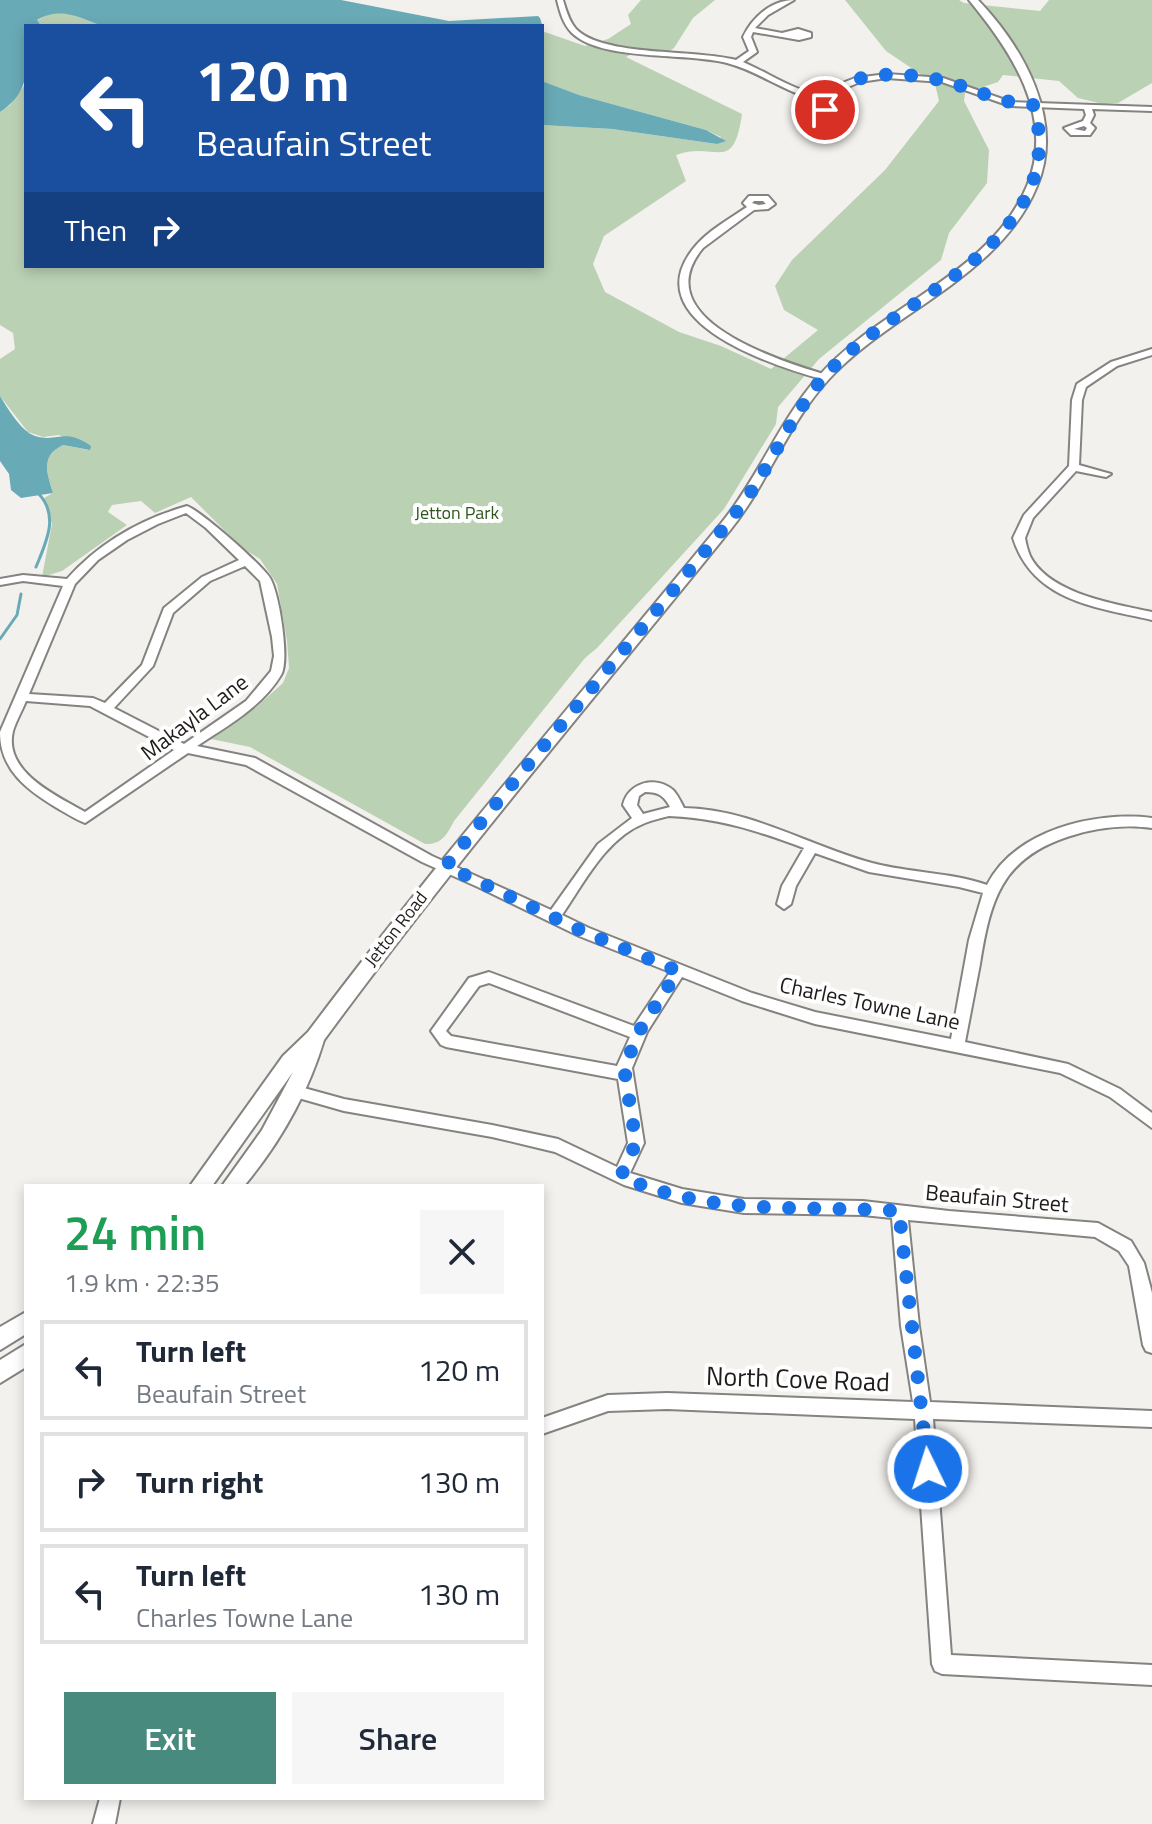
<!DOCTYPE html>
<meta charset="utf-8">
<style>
body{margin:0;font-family:"Titillium Web",sans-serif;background:#f6f6f7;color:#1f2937;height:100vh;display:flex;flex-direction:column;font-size:30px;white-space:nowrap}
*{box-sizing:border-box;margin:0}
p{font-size:26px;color:#747a83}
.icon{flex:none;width:44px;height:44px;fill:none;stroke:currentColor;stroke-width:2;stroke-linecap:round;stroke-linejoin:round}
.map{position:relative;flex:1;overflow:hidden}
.side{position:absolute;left:24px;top:1184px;width:520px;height:616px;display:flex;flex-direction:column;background:#fff;border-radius:0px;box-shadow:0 4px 12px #0003}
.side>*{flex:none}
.hud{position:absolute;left:24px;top:24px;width:520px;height:244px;border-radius:0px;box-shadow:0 4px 12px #0003;background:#1a4fa0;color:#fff;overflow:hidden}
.pin{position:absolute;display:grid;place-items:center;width:68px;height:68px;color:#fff;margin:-34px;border:4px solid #fff;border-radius:50%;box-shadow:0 2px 8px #0007}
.me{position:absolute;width:88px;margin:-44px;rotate:356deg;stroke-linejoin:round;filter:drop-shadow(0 0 6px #0008)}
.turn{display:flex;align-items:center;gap:28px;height:168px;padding:0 40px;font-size:36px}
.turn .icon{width:104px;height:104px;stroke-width:2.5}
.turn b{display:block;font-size:56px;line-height:68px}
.then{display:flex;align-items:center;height:76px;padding:0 40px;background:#0003;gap:16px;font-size:30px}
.round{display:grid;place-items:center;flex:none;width:84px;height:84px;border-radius:0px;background:#f6f6f7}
.head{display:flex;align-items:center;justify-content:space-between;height:136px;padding:0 40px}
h1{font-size:48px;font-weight:600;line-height:60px;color:#1e9e55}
.cta{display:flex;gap:16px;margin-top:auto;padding:16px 40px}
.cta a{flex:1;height:92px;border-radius:0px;background:#488b7e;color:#fff;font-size:32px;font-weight:600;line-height:92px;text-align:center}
.cta a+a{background:#f6f6f7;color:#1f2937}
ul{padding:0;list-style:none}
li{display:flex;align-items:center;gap:24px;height:100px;margin:0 16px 12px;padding:0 24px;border:4px solid #e0e1e3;border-radius:0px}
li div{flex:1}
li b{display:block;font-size:30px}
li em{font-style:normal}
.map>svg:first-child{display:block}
.green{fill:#bbd1b4}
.water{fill:#69aab7}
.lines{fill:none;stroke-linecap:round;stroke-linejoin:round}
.stream{stroke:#69aab7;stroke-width:3}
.minor-casing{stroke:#858380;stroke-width:4}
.tertiary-casing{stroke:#858380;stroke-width:4}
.minor{fill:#fff;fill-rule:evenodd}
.tertiary{fill:#fff;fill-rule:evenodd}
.route{stroke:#1a73e8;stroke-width:14;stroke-dasharray:0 25.2}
.labels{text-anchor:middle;stroke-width:8;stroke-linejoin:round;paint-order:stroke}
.far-park-label{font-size:18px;fill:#2e581f;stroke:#fffefe}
.far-street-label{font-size:18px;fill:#1d1c1a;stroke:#fffefe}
.street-label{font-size:22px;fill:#1d1c1a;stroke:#fffefe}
.near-street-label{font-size:26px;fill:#1d1c1a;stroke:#fffefe}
</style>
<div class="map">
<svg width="1152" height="1824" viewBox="0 0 1152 1824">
<rect width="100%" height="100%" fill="#f3f1ed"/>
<g class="green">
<path d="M641,0H715L693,18L674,48L663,55L634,53L626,57L742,114C733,176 716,140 676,155L686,181L604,236L593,264L605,292L679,332L721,346L771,369L818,330L784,310L775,286L792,260L885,170L939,101L935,84L886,51L845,0H959L964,3L1040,11L1049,0H1152V83L1118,103L1103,104L1078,98L1059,81L1003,75L998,82L965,93L964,101L989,150L987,183L949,233L941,260L819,359L778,407L776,424L724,509L597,648L585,658L454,821C447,835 441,845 425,844L250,747L211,739L254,709L283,683L289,668L287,641L277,584L260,559L241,547L191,497L155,513L141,501L112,505L108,512L127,525L62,571L42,577L52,524L44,498L53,493C47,473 40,456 63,445L89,450L59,435L43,437L28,432L0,396V359L15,349L13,333L0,325V112L10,105L26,83V266H542V125L612,129L717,144L721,137L706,130L579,95L542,81V31L585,46L608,39L631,24L628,15Z"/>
<polygon points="65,12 103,26 41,26 36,21 51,13"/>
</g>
<g class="water">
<path d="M0,0H341L449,21L538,16L540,18L544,31L542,26H103C79,18 62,6 37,20L41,26H26C26,62 34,90 0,112Z"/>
<polygon points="542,81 579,95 706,130 726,141 717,144 612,129 542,125"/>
<path d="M0,396C8,409 21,431 35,436C59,443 64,427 91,446L90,450L63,445C40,456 47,473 53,493L21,498L11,490L9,474L0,461Z"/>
</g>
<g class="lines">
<g class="stream">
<path d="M36,567C46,542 60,516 38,493"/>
<polyline points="0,639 17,615 21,594"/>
</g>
<g class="minor-casing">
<g id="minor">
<path d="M557,0H563C566,10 569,21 576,29C603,57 695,49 736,60L749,51L743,37C752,18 771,0 794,0L768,15L755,28L782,33L798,29L811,33V37L799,40L753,32L751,37L757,52L743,62C771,74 795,92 826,96L835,86L855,78L887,74L943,78L1011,102L1152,107V111L1092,109L1094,115L1090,123L1095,128L1090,135H1071L1064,128L1083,121L1086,115L1084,109L1010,106L942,82L887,78L860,82L841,90L832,100L824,125L834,134L821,139L803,133L816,125L824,101C786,95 762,72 727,63C686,52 603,62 572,33C563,24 560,12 557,0ZM1084,126L1087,128L1085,131L1074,129ZM819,129L824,133L814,132Z"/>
<path d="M749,196H768L775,204L768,209L754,210L703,248C644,319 780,361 827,375V379H821C772,365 636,322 693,249C707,231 728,220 747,207L743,203ZM754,201H763L766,204L759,205L752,203Z"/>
<path d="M1152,349V355L1117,366L1086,387L1082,400L1079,465L1111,474L1106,477L1076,471L1033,518L1025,538C1026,544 1028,551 1030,556C1049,594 1115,604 1152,612V620C1095,607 1033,601 1013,538L1024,515L1069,466L1072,400L1077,384L1111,362Z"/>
<path d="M187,506C202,512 261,564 270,578C279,592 290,661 281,675C262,707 227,726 197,746L255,758L432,856L551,910L598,844L632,818L623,805C628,783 655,775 673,790C677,794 681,802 684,808C751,809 809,846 872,863C910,873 950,872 987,885C1015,830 1095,811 1152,818V828C1124,824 1094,828 1067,837C1001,859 990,901 980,964C975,990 970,1016 965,1042L1068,1064L1120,1089L1152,1113V1128L1110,1097L1060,1073L815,1024L742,1001L682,977L647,1032L632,1068L644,1143L630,1173L682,1189L744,1199L863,1201L949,1211L1098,1223L1131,1241L1144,1263L1152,1293V1353L1146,1351L1143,1345L1129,1266L1119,1251L1095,1237L908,1220L919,1326L930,1402L1152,1411V1427L933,1419L951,1655L1152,1665V1685L942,1674L935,1671L932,1664L915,1419L667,1409L608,1411L542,1434V1418L608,1395L667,1393L913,1402L901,1326L892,1218L863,1215L744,1213L682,1203L624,1185L555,1152L492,1137L344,1111L288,1095L285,1091L288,1087L293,1085L344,1099L492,1125L558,1139L617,1167L628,1143L618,1079L446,1047L441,1045L431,1031L469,978L489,972L634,1026L670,972L579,936L478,887L422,862L246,765L188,753L85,823C75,819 66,813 57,808C27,790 0,770 0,732L63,586L23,581L0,585V579L23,575L67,579C99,543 141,519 187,506ZM186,513L206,528L239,560L202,577L164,608L142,665L105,703L93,698L29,694L75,584L98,560L127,540L158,524ZM245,566L260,581L272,637L274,656L271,671L246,701L184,744L114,708L153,666L173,613L210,581ZM26,701L90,706L174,750L85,812C57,796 3,772 13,731C16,721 22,711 26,701ZM645,792C659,792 664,796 670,807L643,814L637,805L639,796ZM669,816C719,818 758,831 804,848L782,886L777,904L784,909L791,904L796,886L815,853L869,872L959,887L983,893L969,940L951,1039L815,1012L752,993L589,928L562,915C584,883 606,838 645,823C652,820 661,818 669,816ZM489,983L630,1037L617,1066L451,1036L446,1031L479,986Z"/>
<polygon points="100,1798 120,1798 115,1824 93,1824"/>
</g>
</g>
<g class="tertiary-casing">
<g id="tertiary">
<path d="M969,0H978C1023,47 1065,120 1037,186C1000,277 892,311 829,379C788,423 768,483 731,529C594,699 453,864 324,1040C308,1093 280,1143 244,1186H222L262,1130L293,1072L212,1186H190L283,1056L308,1032C440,856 584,691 723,521C759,476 780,420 818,377C878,307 989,276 1027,186C1056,117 1011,51 969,0Z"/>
<polygon points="26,1312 26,1334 0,1350 0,1327"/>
<polygon points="26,1344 26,1367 0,1383 0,1360"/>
</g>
</g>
<use href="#minor" class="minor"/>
<use href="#tertiary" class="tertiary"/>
</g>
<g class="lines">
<path class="route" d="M825,110C836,67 905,72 939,80C973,87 999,104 1034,105C1044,146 1040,179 1016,214C970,283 878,315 823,378C789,418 770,469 738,510C643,630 541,746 446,866L584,932L678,971L640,1030L624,1068L636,1143L621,1176C706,1217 807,1205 899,1211L928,1469"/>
</g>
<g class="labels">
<g class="far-park-label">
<text x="457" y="519">Jetton Park</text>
</g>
<g class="far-street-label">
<text transform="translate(396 929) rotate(-52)" y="6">Jetton Road</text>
</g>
<g class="street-label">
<text transform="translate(194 717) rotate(-37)" y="8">Makayla Lane</text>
<text transform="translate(870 1003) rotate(12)" y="8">Charles Towne Lane</text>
<text transform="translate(997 1198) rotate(5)" y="8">Beaufain Street</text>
</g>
<g class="near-street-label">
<text transform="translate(798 1379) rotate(2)" y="9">North Cove Road</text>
</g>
</g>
</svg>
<div class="pin" style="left:825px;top:110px;background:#d93025"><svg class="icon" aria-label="arrive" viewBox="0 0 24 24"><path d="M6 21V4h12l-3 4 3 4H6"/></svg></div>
<svg class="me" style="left:928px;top:1469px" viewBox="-20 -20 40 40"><circle r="17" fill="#1a73e8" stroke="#fff" stroke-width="3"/><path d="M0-11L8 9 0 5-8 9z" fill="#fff"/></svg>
<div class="hud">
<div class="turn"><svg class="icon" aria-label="left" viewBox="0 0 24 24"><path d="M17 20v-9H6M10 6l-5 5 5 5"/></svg><div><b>120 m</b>Beaufain Street</div></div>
<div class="then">Then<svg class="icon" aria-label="right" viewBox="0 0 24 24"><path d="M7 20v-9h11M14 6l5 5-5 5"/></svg></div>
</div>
<section class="side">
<div class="head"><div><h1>24 min</h1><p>1.9 km · 22:35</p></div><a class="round"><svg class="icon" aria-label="close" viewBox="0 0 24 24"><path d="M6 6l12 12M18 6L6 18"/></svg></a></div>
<ul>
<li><svg class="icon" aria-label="left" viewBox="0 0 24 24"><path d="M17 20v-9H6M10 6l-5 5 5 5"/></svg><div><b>Turn left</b><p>Beaufain Street</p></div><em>120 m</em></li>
<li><svg class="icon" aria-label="right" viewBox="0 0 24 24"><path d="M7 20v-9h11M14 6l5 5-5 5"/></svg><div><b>Turn right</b></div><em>130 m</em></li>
<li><svg class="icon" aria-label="left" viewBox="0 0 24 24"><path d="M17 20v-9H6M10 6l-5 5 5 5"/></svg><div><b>Turn left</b><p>Charles Towne Lane</p></div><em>130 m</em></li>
</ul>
<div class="cta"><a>Exit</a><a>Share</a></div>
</section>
</div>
